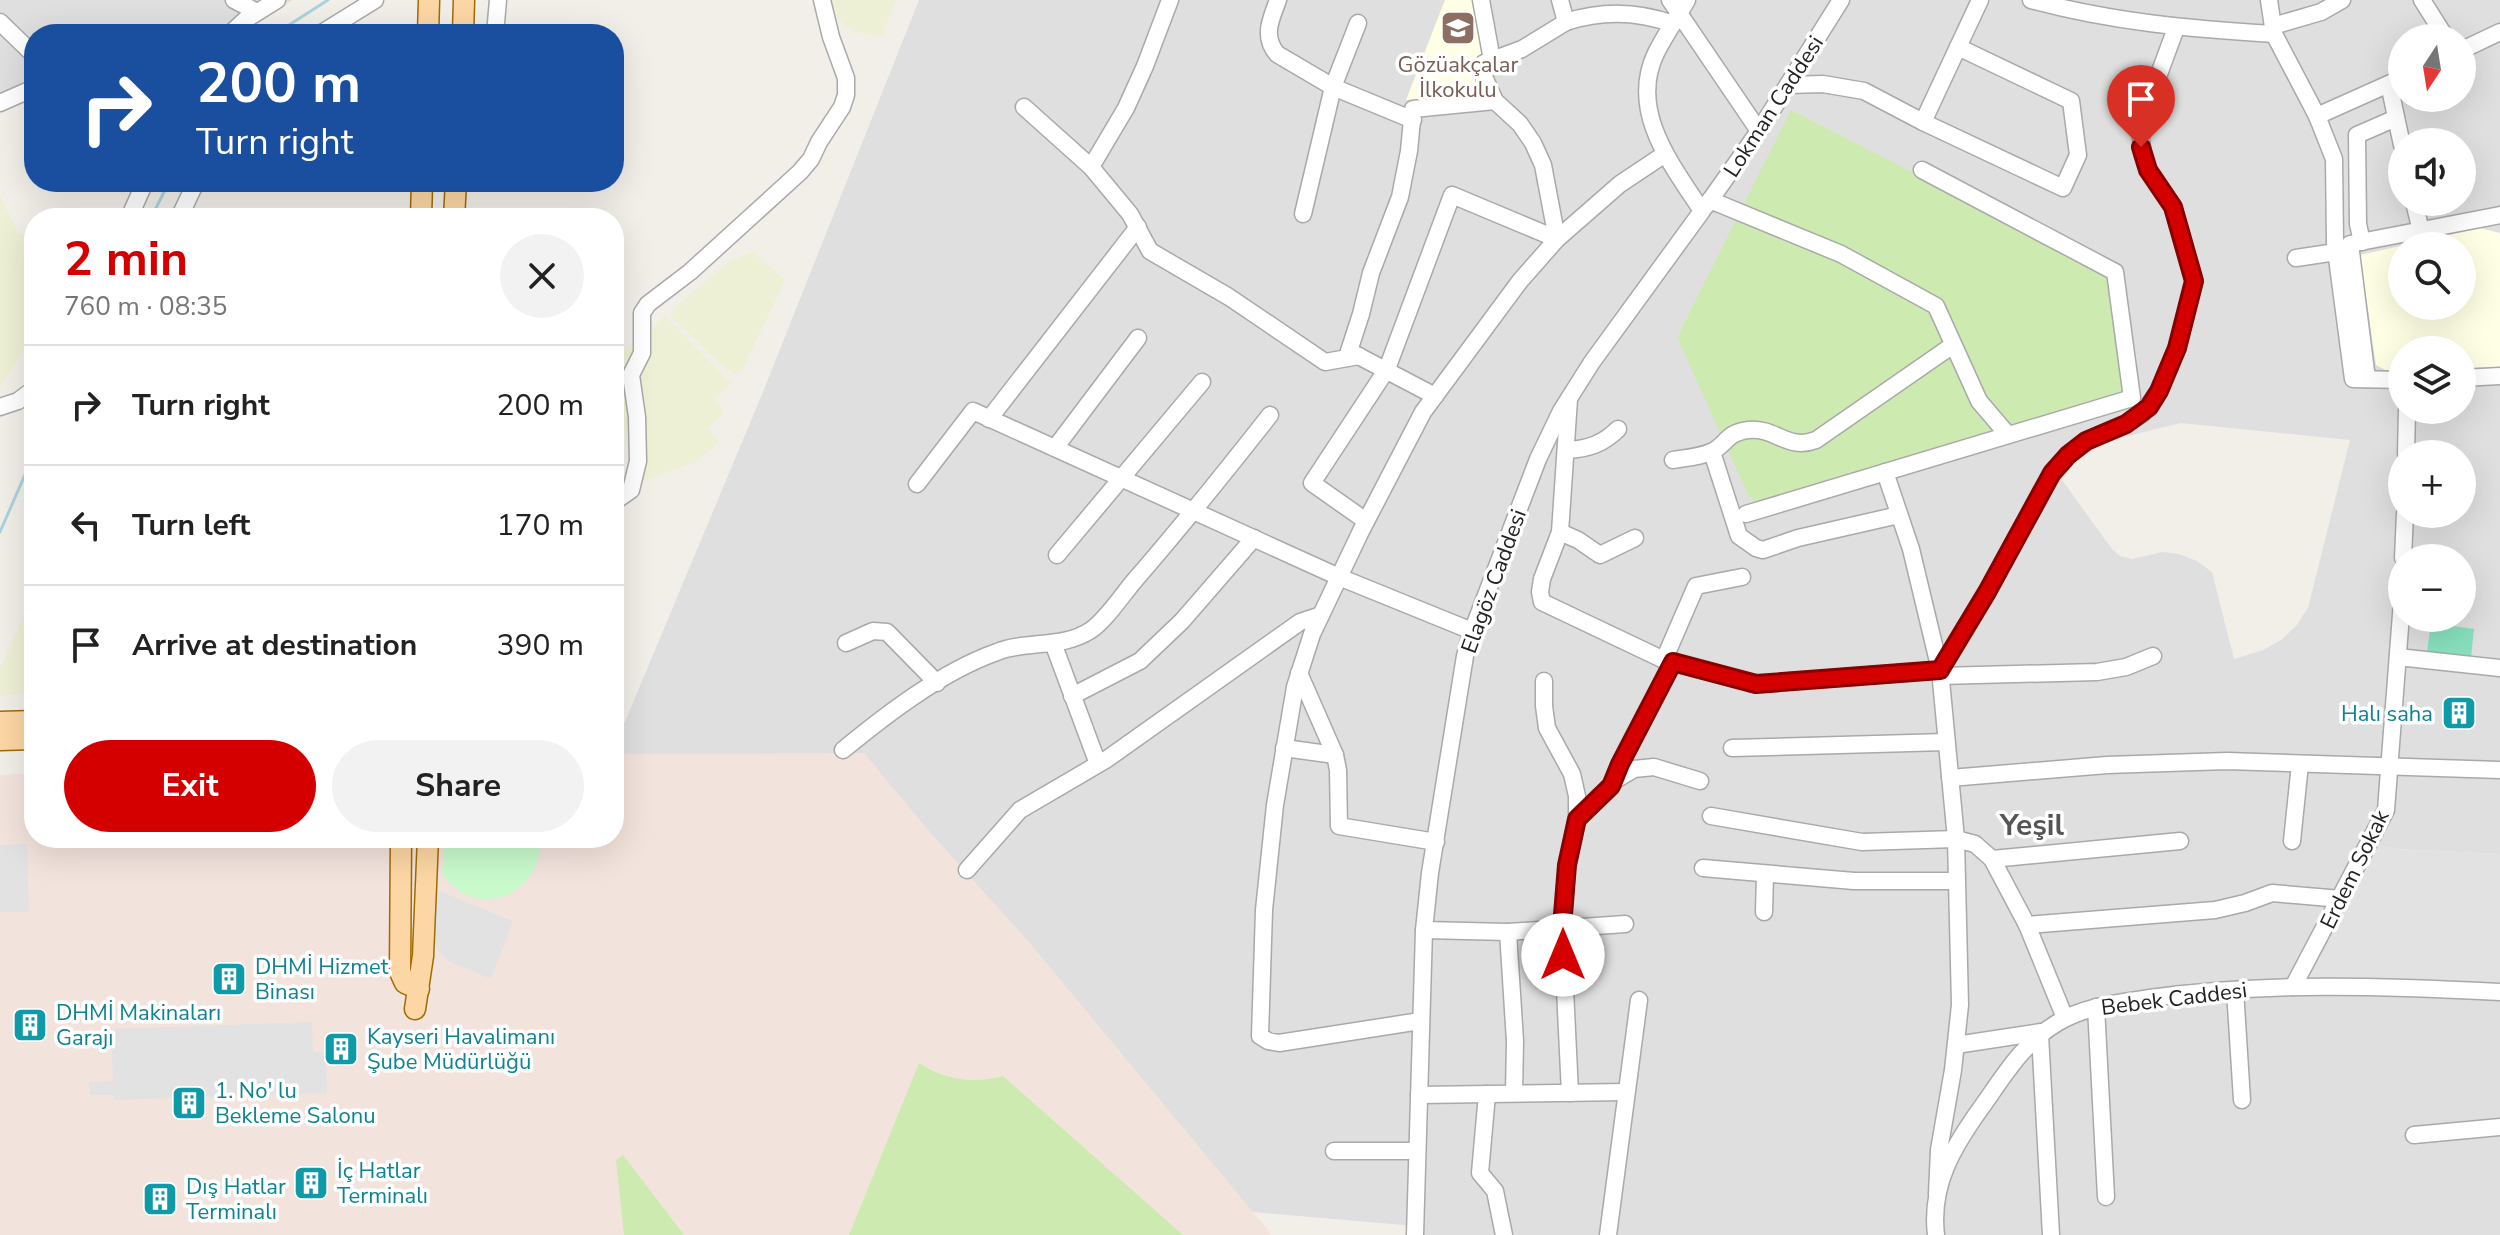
<!DOCTYPE html>
<meta charset="utf-8">
<style>
body{margin:0;font-family:"Nunito Sans",sans-serif;background:#f2f2f2;color:#222;height:100vh;display:flex;flex-direction:column;font-size:30px;white-space:nowrap}
*{box-sizing:border-box;margin:0}
p{font-size:26px;color:#767676}
.icon{flex:none;width:44px;height:44px;fill:none;stroke:currentColor;stroke-width:2;stroke-linecap:round;stroke-linejoin:round}
.map{position:relative;flex:1;overflow:hidden}
.details{position:absolute;left:24px;top:208px;width:600px;height:640px;display:flex;flex-direction:column;background:#fff;border-radius:32px;box-shadow:0 8px 32px #0002}
.details>*{flex:none}
.hud{position:absolute;left:24px;top:24px;width:600px;height:168px;border-radius:32px;box-shadow:0 8px 32px #0002;background:#1a4fa0;color:#fff;overflow:hidden}
.needle{width:52px;rotate:192deg}
.buttons{position:absolute;left:2388px;top:24px;display:grid;gap:16px}
.buttons a{display:grid;place-items:center;width:88px;height:88px;border-radius:50%;background:#fff;box-shadow:0 8px 32px #0002;font-size:40px}
.pin{position:absolute;display:grid;place-items:center;width:68px;height:68px;color:#fff;margin:-82px -34px;border-radius:50% 50% 50% 0;rotate:-45deg;box-shadow:0 0 8px #0007}
.pin .icon{rotate:45deg}
.me{position:absolute;width:88px;margin:-44px;rotate:0deg;stroke-linejoin:round;filter:drop-shadow(0 0 6px #0008)}
.turn{display:flex;align-items:center;gap:28px;height:168px;padding:0 40px;font-size:36px}
.turn .icon{width:104px;height:104px;stroke-width:2.5}
.turn b{display:block;font-size:56px;line-height:68px}
.round{display:grid;place-items:center;flex:none;width:84px;height:84px;border-radius:42px;background:#f2f2f2}
.overview{display:flex;align-items:center;justify-content:space-between;height:136px;padding:0 40px}
h1{font-size:48px;font-weight:700;line-height:60px;color:#d40000}
.action{display:flex;gap:16px;margin-top:auto;padding:16px 40px}
.action a{flex:1;height:92px;border-radius:48px;background:#d40000;color:#fff;font-size:32px;font-weight:700;line-height:92px;text-align:center}
.action a+a{background:#f2f2f2;color:#222}
ul{padding:0;list-style:none}
li{display:flex;align-items:center;gap:24px;height:120px;padding:0 40px;border-top:2px solid #e0e0e0}
li div{flex:1}
li b{display:block;font-size:30px}
li em{font-style:normal}
.map>svg:first-child{display:block}
.residential{fill:#e0dfdf;fill-rule:evenodd}
.education{fill:#ffffe5;fill-rule:evenodd}
.military{fill:#f3e3dd}
.farmland{fill:#eef0d5}
.grass{fill:#cdebb0}
.park{fill:#c8facc}
.pitch{fill:#88e0be}
.parking{fill:#e2e2e2}
.lines{fill:none;stroke-linecap:round;stroke-linejoin:round}
.stream{stroke:#aad3df;stroke-width:3}
.minor-casing{stroke:#a9a9a9;stroke-width:19}
.major-casing{stroke:#a06b00;stroke-width:23}
.minor{stroke:#fff;stroke-width:16}
.major{stroke:#fcd6a4;stroke-width:20}
.route-casing{stroke:#8a0000;stroke-width:20}
.route{stroke:#d40000;stroke-width:14}
.labels{text-anchor:middle;stroke-width:7;stroke-linejoin:round;paint-order:stroke}
.education-label{font-size:22px;fill:#785e54;stroke:#fff}
.street-label{font-size:22px;fill:#222;stroke:#fff}
.culture-label{font-size:22px;fill:#0d838f;stroke:#fff;text-anchor:start}
.district-label{font-size:30px;font-weight:bold;fill:#555;stroke:#fff}
</style>
<div class="map">
<svg width="2500" height="1235" viewBox="0 0 2500 1235">
<rect width="100%" height="100%" fill="#f2efe9"/>
<g class="residential">
<polygon points="0,0 293,0 256,18 236,34 34,34 34,94 0,108"/>
<path d="M919,0H2500V854L2396,849L2373,844L2500,991V1235H1415V1226L1252,1212L1046,963L903,802L614,765V748L763,392ZM2402,38H2462V98H2402ZM1792,110L2123,388L2120,392L2117,395L1677,337ZM2402,142H2462V202H2402ZM2402,246H2462V306H2402ZM2402,350H2462V410H2402ZM2181,423L2350,440L2308,608L2296,626L2281,640L2263,650L2234,659L2212,572L2197,561L2179,554L2162,552L2132,559L2120,556L2112,549L2062,480L2077,460L2107,441ZM2402,454H2462V514H2402ZM2402,558H2462V618H2402Z"/>
</g>
<g class="education">
<polygon points="1445,0 1476,0 1486,55 1477,56 1476,64 1484,93 1406,100"/>
<path d="M2480,228L2500,233V367L2462,368V350H2402V370H2385L2376,365L2360,255ZM2402,246H2462V306H2402Z"/>
</g>
<polygon class="military" points="864,753 938,842 1024,936 1272,1235 0,1235 0,775 34,773 34,838 614,838 614,754"/>
<g class="farmland">
<polygon points="832,0 896,0 882,35 875,36 856,32 843,24 834,12"/>
<polygon points="0,195 17,232 34,242 34,332 0,388"/>
<polygon points="753,251 785,280 742,371 733,375 672,318 671,313 674,308 727,263"/>
<polygon points="665,316 731,383 714,399 724,412 708,428 719,442 694,463 646,480 641,480 631,470 623,419 614,394 614,359"/>
<polygon points="34,592 34,692 0,696 0,669"/>
</g>
<g class="grass">
<polygon points="1791,110 2101,269 2108,276 2123,388 2120,392 1757,503 1748,495 1677,337"/>
<path d="M919,1063C945,1080 973,1084 1003,1076L1183,1235H849Z"/>
<polygon points="623,1155 684,1235 624,1235 616,1160"/>
</g>
<path class="park" d="M445,838H538C546,876 508,907 472,897C459,893 451,884 442,874Z"/>
<polygon class="pitch" points="2431,623 2474,629 2471,658 2427,652"/>
<g class="parking">
<polygon points="27,844 29,912 0,912 0,845"/>
<polygon points="2374,844 2396,849 2500,854 2500,993 2301,987"/>
<polygon points="432,888 513,921 491,979 448,961 437,949 432,933"/>
<polygon points="312,1022 313,1052 326,1052 327,1093 114,1100 114,1095 90,1095 89,1082 113,1081 111,1029"/>
</g>
<g class="lines">
<g class="stream">
<polyline points="275,34 328,0"/>
<polyline points="151,218 169,182"/>
<polyline points="0,532 34,454"/>
</g>
<g class="minor-casing">
<g id="minor">
<polyline points="234,0 257,12"/>
<path d="M1278,0C1271,19 1262,36 1277,54L1333,87L1413,120"/>
<polyline points="1481,0 1492,60"/>
<polyline points="1670,0 1759,131"/>
<path d="M2031,0C2111,22 2192,29 2274,34"/>
<polyline points="2269,0 2274,34 2317,116 2334,159 2335,243 2353,379 2402,380"/>
<polyline points="2422,0 2446,38"/>
<polyline points="0,22 34,55"/>
<path d="M1566,22C1603,10 1637,11 1673,24"/>
<polyline points="2273,26 2321,12 2342,0"/>
<polyline points="230,34 245,20 277,0"/>
<polyline points="320,34 375,0"/>
<polyline points="495,34 498,0"/>
<polyline points="2462,50 2500,32"/>
<polyline points="2389,84 2402,145"/>
<polyline points="1788,85 1823,84 1864,91 1923,122 2063,188 2078,155 2071,101 1958,47"/>
<polyline points="0,103 34,88"/>
<polyline points="1024,107 1091,167 1130,214 1150,251 1229,297 1325,362 1359,356"/>
<polyline points="2317,116 2402,78"/>
<polyline points="1923,122 1980,0"/>
<polyline points="1091,167 1126,108 1145,66 1170,0"/>
<polyline points="1710,200 1841,254 1936,306 1979,401 2008,435"/>
<polyline points="2414,202 2421,231"/>
<polyline points="1706,206 1759,131 1841,0"/>
<polyline points="1303,214 1333,87 1358,23"/>
<polyline points="129,218 145,182"/>
<polyline points="179,218 196,182"/>
<polyline points="1557,239 1543,165 1533,143 1520,124 1495,101 1481,70 1484,63 1522,49 1566,22 1560,0"/>
<polyline points="2362,242 2358,224 2357,135 2396,118"/>
<polyline points="2296,258 2336,252"/>
<polyline points="2462,378 2500,376"/>
<polyline points="2367,379 2350,244 2500,215"/>
<polyline points="1435,396 1349,351 1361,314 1371,273 1400,197 1409,151 1413,109 1495,101"/>
<polyline points="1569,399 1560,532 1542,579 1540,592 1542,602 1664,660 1756,684 1940,670 1987,592 2052,473 2068,455 2086,441 2126,424 2142,414 2159,391 2177,348 2194,281 2173,207 2148,170 2143,156 2141,139 2145,112 2176,28"/>
<polyline points="0,407 18,401 34,389"/>
<polyline points="989,419 1138,227"/>
<polyline points="1055,448 1138,338"/>
<path d="M1567,450C1588,449 1603,444 1618,429"/>
<polyline points="1712,452 1739,536 1756,548 1763,550 1798,538 1899,515"/>
<polyline points="2406,454 2407,410"/>
<path d="M1673,460C1685,458 1700,457 1711,452C1727,445 1725,433 1748,430C1776,427 1787,451 1816,440L1953,345"/>
<polyline points="1885,472 1911,549 1940,670 1956,839 1960,1005 1953,1070 1939,1150 1937,1194"/>
<polyline points="917,484 973,411 1339,577 1472,631"/>
<polyline points="614,502 631,490 638,461 637,417 631,375 642,353 642,313 648,304 690,272 800,172 811,159 819,142 842,107 846,95 846,78 831,37 822,0"/>
<polyline points="1746,514 2132,398 2115,272 1922,170"/>
<polyline points="1366,521 1312,483 1387,369 1452,195 1557,239"/>
<polyline points="1560,532 1578,540 1600,555 1635,538"/>
<polyline points="1057,555 1202,382"/>
<polyline points="2403,558 2405,514"/>
<polyline points="846,643 873,631 887,632 937,683"/>
<polyline points="1053,643 1098,764"/>
<polyline points="2398,657 2500,668"/>
<polyline points="1664,660 1696,586 1742,577"/>
<polyline points="1299,673 1335,755 1338,770 1339,826 1436,842"/>
<polyline points="1940,676 2097,672 2126,667 2153,656"/>
<polyline points="1544,681 1544,706 1547,728 1572,774 1577,796 1577,819"/>
<polyline points="1072,696 1140,661 1182,621 1254,538"/>
<polyline points="1284,748 1335,755"/>
<polyline points="1732,748 1946,742"/>
<path d="M843,750C888,713 943,671 997,652C1027,640 1063,649 1091,630C1106,620 1123,594 1135,580C1182,526 1226,471 1270,415"/>
<polyline points="1950,778 2107,765 2227,761 2500,770"/>
<polyline points="1613,782 1620,764 1673,662"/>
<polyline points="1711,816 1862,842 1956,839 1975,844 1992,859 2027,925 2065,1018"/>
<polyline points="2292,841 2300,764"/>
<polyline points="1992,859 2180,841"/>
<polyline points="1703,868 1854,881 1956,881"/>
<polyline points="967,870 1020,810 1107,759 1300,622 1321,615"/>
<polyline points="1764,912 1765,874"/>
<polyline points="2027,925 2215,910 2245,903 2272,893 2341,899"/>
<polyline points="1424,930 1508,932 1625,924"/>
<polyline points="1508,932 1515,1041 1514,1093"/>
<polyline points="2293,987 2386,810 2402,601"/>
<polyline points="2235,990 2242,1100"/>
<polyline points="2096,1007 2106,1197"/>
<polyline points="1420,1021 1279,1043 1268,1041 1260,1036 1264,910 1275,805 1295,687 1312,634 1361,531 1423,412 1520,281 1557,239 1620,184 1665,154"/>
<polyline points="2040,1035 2051,1235"/>
<polyline points="1956,1045 2041,1032"/>
<polyline points="1570,1093 1562,927 1567,865 1577,819 1617,779 1634,769 1654,767 1700,781"/>
<polyline points="1487,1094 1480,1173 1495,1191 1504,1235"/>
<polyline points="1419,1095 1626,1092"/>
<polyline points="2414,1135 2500,1127"/>
<polyline points="1334,1151 1417,1151"/>
<path d="M1415,1235L1424,930L1430,873L1465,656L1470,637L1538,459L1561,411L1592,362L1702,211C1672,165 1628,111 1656,53C1665,35 1677,18 1687,0"/>
<polyline points="1608,1235 1639,1000"/>
<path d="M1936,1235C1930,1185 1953,1147 1981,1108C2004,1076 2022,1044 2057,1023C2085,1006 2117,1003 2150,998C2265,982 2384,986 2500,992"/>
</g>
</g>
<g class="major-casing">
<g id="major">
<polyline points="428,34 429,0"/>
<polyline points="463,34 464,0"/>
<polyline points="421,218 422,182"/>
<polyline points="454,218 456,182"/>
<polyline points="0,722 34,721"/>
<polyline points="0,740 34,739"/>
<polyline points="401,838 400,972 405,983 419,989"/>
<polyline points="415,1009 423,956 428,838"/>
</g>
</g>
<use href="#minor" class="minor"/>
<use href="#major" class="major"/>
</g>
<g class="lines">
<g class="route-casing">
<polyline id="route" points="1563,955 1562,927 1567,865 1577,819 1611,786 1620,764 1673,662 1756,684 1940,670 1987,592 2052,473 2068,455 2086,441 2126,424 2149,407 2159,391 2177,348 2194,281 2173,207 2148,170 2141,147"/>
</g>
<use href="#route" class="route"/>
</g>
<defs>
<g id="school-square" transform="scale(1.8)"><rect x="-9" y="-9" width="18" height="18" rx="4" fill="#8d6e63" stroke="#fff"/><path d="M0-5L7-2L0 1L-7-2ZM-4 1L0 2.5L4 1V4Q0 6-4 4Z" fill="#fff"/></g>
<g id="building-square" transform="scale(1.8)"><rect x="-9" y="-9" width="18" height="18" rx="4" fill="#0f9aa8" stroke="#fff"/><path d="M-4-6H4V6H1V3H-1V6H-4ZM-2.5-4.3h1.7v1.8h-1.7ZM.8-4.3h1.7v1.8H.8ZM-2.5-1h1.7V.8h-1.7ZM.8-1h1.7V.8H.8Z" fill="#fff"/></g>
</defs>
<g fill-rule="evenodd">
<use href="#school-square" x="1458" y="28"/>
<use href="#building-square" x="2459" y="713"/>
<use href="#building-square" x="229" y="979"/>
<use href="#building-square" x="30" y="1025"/>
<use href="#building-square" x="341" y="1049"/>
<use href="#building-square" x="189" y="1103"/>
<use href="#building-square" x="311" y="1183"/>
<use href="#building-square" x="160" y="1199"/>
</g>
<g class="labels">
<g class="education-label">
<text x="1458" y="72">Gözüakçalar<tspan x="1458" dy="25">İlkokulu</tspan></text>
</g>
<g class="street-label">
<text transform="translate(1773 106) rotate(-57)" y="8">Lokman Caddesi</text>
<text transform="translate(1493 581) rotate(-70)" y="8">Elagöz Caddesi</text>
<text transform="translate(2354 869) rotate(-64)" y="8">Erdem Sokak</text>
<text transform="translate(2174 998) rotate(-7)" y="8">Bebek Caddesi</text>
</g>
<g class="culture-label">
<text x="2433" y="721" text-anchor="end">Halı saha</text>
<text x="255" y="974">DHMİ Hizmet<tspan x="255" dy="25">Binası</tspan></text>
<text x="56" y="1020">DHMİ Makinaları<tspan x="56" dy="25">Garajı</tspan></text>
<text x="367" y="1044">Kayseri Havalimanı<tspan x="367" dy="25">Şube Müdürlüğü</tspan></text>
<text x="215" y="1098">1. No' lu<tspan x="215" dy="25">Bekleme Salonu</tspan></text>
<text x="337" y="1178">İç Hatlar<tspan x="337" dy="25">Terminalı</tspan></text>
<text x="186" y="1194">Dış Hatlar<tspan x="186" dy="25">Terminalı</tspan></text>
</g>
<g class="district-label">
<text x="2032" y="835">Yeşil</text>
</g>
</g>
</svg>
<div class="buttons">
<a><svg class="needle" viewBox="-14 -14 28 28"><path d="M0-13l5 13h-10z" fill="#e53935"/><path d="M0 13l5-13h-10z" fill="#767676"/></svg></a>
<a><svg class="icon" aria-label="sound" viewBox="0 0 24 24"><path d="M4 9h4l5-4v14l-5-4H4zM17 9q2 3 0 6"/></svg></a>
<a><svg class="icon" aria-label="search" viewBox="0 0 24 24"><circle cx="10" cy="10" r="6"/><path d="M15 15l6 6"/></svg></a>
<a><svg class="icon" aria-label="layers" viewBox="0 0 24 24"><path d="M12 4l9 5-9 5-9-5zM3 14l9 5 9-5"/></svg></a>
<a>+</a>
<a>−</a>
</div>
<div class="pin" style="left:2141px;top:147px;background:#d93025"><svg class="icon" aria-label="arrive" viewBox="0 0 24 24"><path d="M6 21V4h12l-3 4 3 4H6"/></svg></div>
<svg class="me" style="left:1563px;top:955px" viewBox="-20 -20 40 40"><circle r="19" fill="#fff"/><path d="M0-13L10 11 0 6-10 11z" fill="#d40000"/></svg>
<div class="hud">
<div class="turn"><svg class="icon" aria-label="right" viewBox="0 0 24 24"><path d="M7 20v-9h11M14 6l5 5-5 5"/></svg><div><b>200 m</b>Turn right</div></div>
</div>
<section class="details">
<div class="overview"><div><h1>2 min</h1><p>760 m · 08:35</p></div><a class="round"><svg class="icon" aria-label="close" viewBox="0 0 24 24"><path d="M6 6l12 12M18 6L6 18"/></svg></a></div>
<ul>
<li><svg class="icon" aria-label="right" viewBox="0 0 24 24"><path d="M7 20v-9h11M14 6l5 5-5 5"/></svg><div><b>Turn right</b></div><em>200 m</em></li>
<li><svg class="icon" aria-label="left" viewBox="0 0 24 24"><path d="M17 20v-9H6M10 6l-5 5 5 5"/></svg><div><b>Turn left</b></div><em>170 m</em></li>
<li><svg class="icon" aria-label="arrive" viewBox="0 0 24 24"><path d="M6 21V4h12l-3 4 3 4H6"/></svg><div><b>Arrive at destination</b></div><em>390 m</em></li>
</ul>
<div class="action"><a>Exit</a><a>Share</a></div>
</section>
</div>
